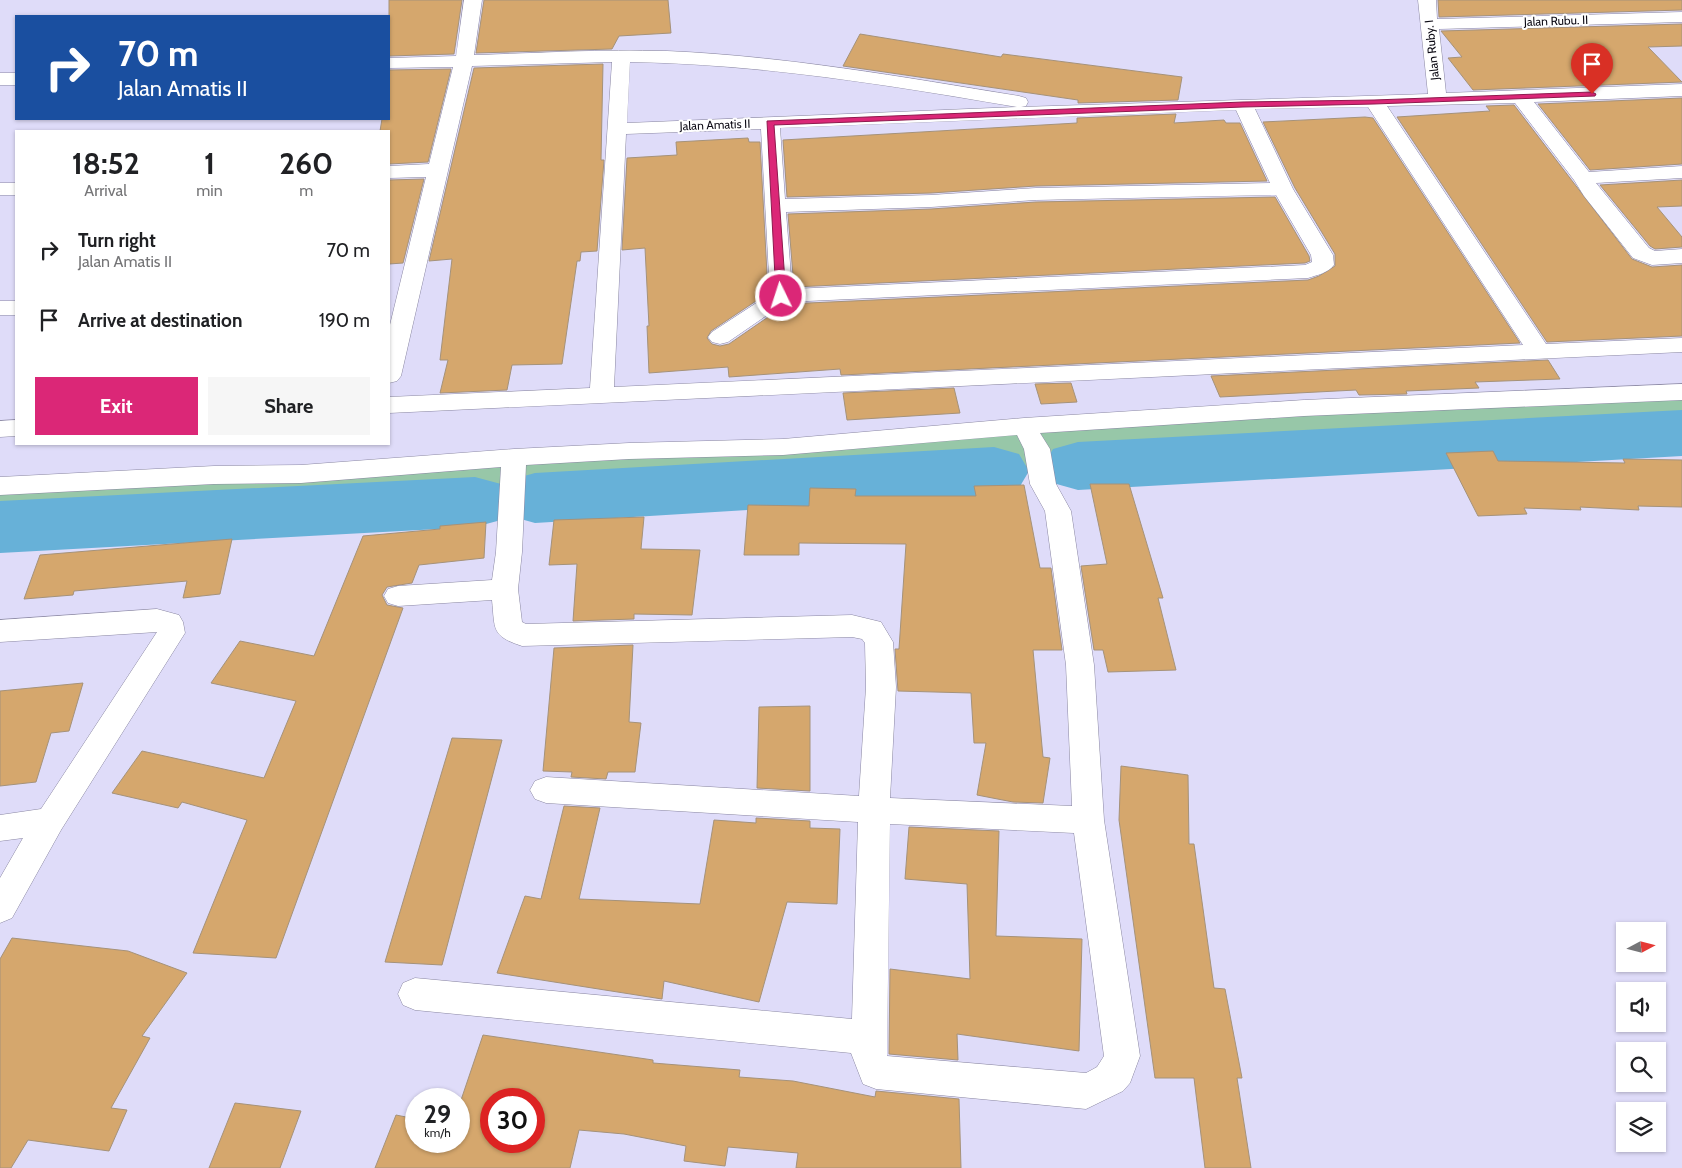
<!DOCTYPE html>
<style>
body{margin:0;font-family:Cabin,sans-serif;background:#f6f6f6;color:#202124;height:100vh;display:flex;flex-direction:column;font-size:19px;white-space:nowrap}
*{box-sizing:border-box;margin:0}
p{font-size:16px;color:#757577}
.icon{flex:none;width:28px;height:28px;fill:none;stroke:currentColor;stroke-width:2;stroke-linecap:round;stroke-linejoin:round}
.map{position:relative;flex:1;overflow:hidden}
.sheet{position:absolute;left:15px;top:130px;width:375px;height:315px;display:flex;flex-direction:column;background:#fff;border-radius:0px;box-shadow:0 1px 4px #0004}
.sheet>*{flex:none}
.hud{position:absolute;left:15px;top:15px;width:375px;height:105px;border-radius:0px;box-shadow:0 1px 4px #0004;background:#1a4fa0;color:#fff;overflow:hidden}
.needle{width:32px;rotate:83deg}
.fabs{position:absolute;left:1616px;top:922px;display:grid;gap:10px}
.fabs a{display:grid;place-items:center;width:50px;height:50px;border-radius:0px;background:#fff;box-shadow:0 1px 4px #0004;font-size:25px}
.speed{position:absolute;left:405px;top:1088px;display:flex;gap:10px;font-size:25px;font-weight:700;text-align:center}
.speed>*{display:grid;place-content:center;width:65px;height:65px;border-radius:50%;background:#fff;box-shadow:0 1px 4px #0004;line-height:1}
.speed small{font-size:12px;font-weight:400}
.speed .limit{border:8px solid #d22;background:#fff;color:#111}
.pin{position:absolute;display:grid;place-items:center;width:42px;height:42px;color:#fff;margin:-51px -21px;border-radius:50% 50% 50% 0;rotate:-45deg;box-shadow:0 0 5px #0007}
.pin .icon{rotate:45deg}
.me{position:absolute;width:55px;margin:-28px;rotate:356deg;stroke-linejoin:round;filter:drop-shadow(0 0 4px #0008)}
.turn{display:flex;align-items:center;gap:18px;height:105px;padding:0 20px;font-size:22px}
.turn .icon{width:65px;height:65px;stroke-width:2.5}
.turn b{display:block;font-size:35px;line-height:42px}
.eta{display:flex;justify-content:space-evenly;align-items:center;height:85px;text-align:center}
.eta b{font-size:30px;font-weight:800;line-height:35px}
.button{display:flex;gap:10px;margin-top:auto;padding:10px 20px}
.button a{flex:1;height:58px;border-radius:0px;background:#db2777;color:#fff;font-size:20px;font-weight:800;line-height:58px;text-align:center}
.button a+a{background:#f6f6f6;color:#202124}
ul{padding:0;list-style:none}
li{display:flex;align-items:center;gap:15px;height:70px;padding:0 20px}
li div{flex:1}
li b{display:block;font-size:19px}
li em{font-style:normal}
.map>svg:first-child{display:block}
.green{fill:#97c7a8}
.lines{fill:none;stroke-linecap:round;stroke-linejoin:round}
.river{fill:#67b1d8;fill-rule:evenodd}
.building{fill:#d5a76d;stroke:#a5927a;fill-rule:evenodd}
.minor-casing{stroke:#8a87a2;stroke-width:1}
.minor{fill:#fff;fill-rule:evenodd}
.route{fill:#db2777;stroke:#8e194d}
.labels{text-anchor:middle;stroke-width:4;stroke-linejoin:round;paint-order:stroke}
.far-street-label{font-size:12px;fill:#0c0a14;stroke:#fff}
</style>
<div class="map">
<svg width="1682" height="1168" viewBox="0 0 1682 1168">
<rect width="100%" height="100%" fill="#dfdcf9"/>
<polygon class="green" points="1682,392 1682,433 513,500 0,527 0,486"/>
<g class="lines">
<g class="river">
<polygon points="1682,410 1682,456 1078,490 1053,483 1043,466 1053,449 1078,442"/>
<polygon points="994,447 1019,454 1029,471 1019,488 994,495 535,523 510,516 506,510 501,520 475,527 0,553 0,501 475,477 501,484 504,490 510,480 535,473"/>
</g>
</g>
<g class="building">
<polygon points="389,0 462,0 454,54 389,56"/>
<polygon points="484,0 668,0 671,33 619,36 612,49 476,53"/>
<polygon points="1438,0 1682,0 1682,10 1439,17"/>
<polygon points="1682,24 1682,46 1648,47 1682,82 1473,90 1448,58 1462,57 1441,31"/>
<polygon points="860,34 1001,57 1003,54 1182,77 1178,100 1078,103 1078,100 843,66"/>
<polygon points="603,64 601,160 604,160 597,251 581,252 580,261 577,261 562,364 512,365 507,390 440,393 448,360 440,360 452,259 429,261 474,68"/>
<polygon points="451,69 428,162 389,164 389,131 380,131 382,119 389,119 389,70"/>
<polygon points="1682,98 1682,164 1590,170 1538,104"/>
<polygon points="1514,105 1632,259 1652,267 1682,265 1682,336 1547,342 1397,117 1490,111 1486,106"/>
<polygon points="1176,114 1174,123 1224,120 1226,123 1240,123 1267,181 1036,186 931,193 787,197 783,140 1077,123 1077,118"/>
<polygon points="1365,117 1373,118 1520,343 841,375 840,369 729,377 728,367 649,373 647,326 649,326 645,248 622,250 627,158 677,155 676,142 748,138 749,142 760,142 768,293 711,331 707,338 712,344 720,346 729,344 787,304 1308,280 1319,276 1335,266 1335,254 1295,188 1263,122"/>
<polygon points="424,179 403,263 389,264 389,180"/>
<polygon points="1682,180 1682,206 1657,207 1682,237 1682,247 1655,249 1650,246 1600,185"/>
<polygon points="1275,197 1309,256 1310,261 1305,263 794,287 788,214 931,209 1036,202"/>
<polygon points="1548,360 1560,379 1475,382 1479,388 1406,391 1407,394 1359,395 1356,390 1220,397 1211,376"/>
<polygon points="1071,383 1077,402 1041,404 1035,384"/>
<polygon points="954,388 960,413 847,420 843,393"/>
<polygon points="1493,451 1498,461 1625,463 1623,459 1682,460 1682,507 1638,506 1639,510 1580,507 1581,510 1524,508 1527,514 1478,516 1446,453"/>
<polygon points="1090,484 1129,484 1163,598 1158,598 1176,670 1108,672 1103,650 1094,650 1081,566 1107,564"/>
<polygon points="1024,485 1040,568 1051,568 1062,650 1033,650 1043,757 1050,758 1043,803 1013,802 977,795 986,743 974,743 971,693 898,691 895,649 899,649 906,544 799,543 799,555 744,555 748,505 809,506 810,488 856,489 855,496 976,496 974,486"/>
<polygon points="644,517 641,549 700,550 692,615 634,614 634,619 573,621 577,564 549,565 554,520"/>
<polygon points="486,522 484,558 419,565 412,583 387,587 382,595 387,605 403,608 276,958 193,953 247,820 182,802 178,808 112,793 142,751 264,778 296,701 211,683 240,641 314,656 363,536 440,529 440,526"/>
<polygon points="232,539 220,594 183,598 187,581 74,591 73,595 24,599 40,555"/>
<polygon points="633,645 629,722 641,723 635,772 608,772 606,779 571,777 572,772 543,771 554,648"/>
<polygon points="83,683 69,731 51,733 36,782 0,786 0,691"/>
<polygon points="810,706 810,791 757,788 759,707"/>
<polygon points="452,738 502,740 442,965 385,962"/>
<polygon points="1121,766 1188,775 1189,844 1194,844 1214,988 1225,989 1242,1078 1237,1078 1251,1168 1205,1168 1194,1078 1155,1078 1119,820"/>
<polygon points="564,806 600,808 579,899 700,904 714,820 756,823 756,818 810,821 810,828 840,829 837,904 787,902 759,1002 664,981 662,999 497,973 525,896 541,899"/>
<polygon points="909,827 999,831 996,936 1082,939 1079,1051 957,1034 958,1060 889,1054 890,969 970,979 967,884 905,879"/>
<polygon points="12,938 128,951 187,973 142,1036 150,1038 111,1108 127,1110 109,1151 28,1140 11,1168 0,1168 0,959"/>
<path d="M483,1035L653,1060V1063L740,1070L739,1077L793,1081L875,1097L876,1091L959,1099L961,1168H796L798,1153L728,1147L725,1166L684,1161L686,1146L624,1134L579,1130L570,1168H375L396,1115L416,1119V1141H459V1106ZM491,1099H534V1141H491Z"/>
<polygon points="235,1103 301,1111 280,1168 209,1168"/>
</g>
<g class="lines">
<g class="minor-casing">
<g id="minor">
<path d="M464,0H482L474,55C538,53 602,49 667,51C784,56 903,77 1019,96L1026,98L1028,102L1026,106L1021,107L1428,94L1418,0H1436L1437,19L1682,12V22L1439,29L1446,93L1682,84V96L1534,102L1589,172L1682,166V178L1596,183L1649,248L1655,251L1682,249V263L1652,265L1633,258L1584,196L1574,180L1515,103L1387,106L1546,344L1682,338V352L389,413V397L590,388L612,62L472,66L401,376L397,381L389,383V329L426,177L389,178V166L429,164L453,67L389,68V58L456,56ZM630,62C760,64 889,85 1017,107L627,123ZM1368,107L1523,345L614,387L626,134L761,129L770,294L712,332L708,337L712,342L720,344L728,342L786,302L1308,278C1317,275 1328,273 1334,265L1333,255L1293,189L1255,109ZM1236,110L1270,183L1036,188L931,195L785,199L780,128ZM1276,195L1311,255L1312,262L1305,265L792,289L786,212L931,207L1036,200Z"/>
<rect x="0" y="73" width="16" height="12"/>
<rect x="0" y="183" width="16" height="12"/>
<rect x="0" y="301" width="16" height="14"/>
<path d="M1682,384V400L1304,416L1040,433L1050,449L1056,484L1071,511L1094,665L1104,820L1140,1056L1130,1083L1123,1091L1086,1109L876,1089L863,1084L851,1053L415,1010L403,1005L398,994L403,983L415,978L852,1019L858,822L546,803L535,799L530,790L535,781L546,777L859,796L866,687L865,643L862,639L852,637L522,646C491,636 495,629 492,600L398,606L388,603L384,596L388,589L398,586L492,580L496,552L501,467L301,483L214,484L0,495V477L214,466L301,465L514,449L629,443L783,439L1024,418L1304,400ZM1017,435L1024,449L1030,484L1045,511L1066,665L1072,806L890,798L896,687L893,642L881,622L852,615L526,624L522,622L518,589L522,552L526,465L629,459L783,455ZM890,824L1074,833L1104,1056L1097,1067L1086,1073L887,1056Z"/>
<polygon points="16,420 16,436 0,437 0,421"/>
<polygon points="157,609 179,615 183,622 185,633 61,830 12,918 0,923 0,878 23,838 0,841 0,815 41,809 157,632 0,642 0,620"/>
</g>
</g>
<use href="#minor" class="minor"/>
</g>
<polygon class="route" points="1592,92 1596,94 1595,96 1374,104 1243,107 774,125 786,296 781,299 776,296 767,121 1243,102 1374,100"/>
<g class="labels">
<g class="far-street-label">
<text transform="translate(1556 21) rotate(-2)" y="4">Jalan Rubu. II</text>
<text transform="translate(1432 50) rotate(-96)" y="4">Jalan Ruby. I</text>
<text transform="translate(715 125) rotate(-2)" y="4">Jalan Amatis II</text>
</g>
</g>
</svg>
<div class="fabs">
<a><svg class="needle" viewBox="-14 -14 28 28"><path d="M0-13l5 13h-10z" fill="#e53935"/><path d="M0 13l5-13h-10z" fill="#757577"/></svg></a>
<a><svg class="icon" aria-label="sound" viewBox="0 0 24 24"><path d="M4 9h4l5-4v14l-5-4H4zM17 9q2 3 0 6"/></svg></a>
<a><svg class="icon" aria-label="search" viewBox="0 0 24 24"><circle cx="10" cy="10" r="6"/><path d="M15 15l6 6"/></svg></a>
<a><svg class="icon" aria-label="layers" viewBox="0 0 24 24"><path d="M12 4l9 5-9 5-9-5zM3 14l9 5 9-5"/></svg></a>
</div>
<div class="speed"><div>29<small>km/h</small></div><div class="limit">30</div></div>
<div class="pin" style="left:1592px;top:94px;background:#d93025"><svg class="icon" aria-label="arrive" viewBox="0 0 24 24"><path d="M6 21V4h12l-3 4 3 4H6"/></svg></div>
<svg class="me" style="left:781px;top:296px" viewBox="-20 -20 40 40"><circle r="17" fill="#db2777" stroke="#fff" stroke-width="3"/><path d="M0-11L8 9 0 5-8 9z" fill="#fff"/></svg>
<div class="hud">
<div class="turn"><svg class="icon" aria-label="right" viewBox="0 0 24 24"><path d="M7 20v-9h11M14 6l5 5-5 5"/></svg><div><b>70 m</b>Jalan Amatis II</div></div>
</div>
<section class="sheet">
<div class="eta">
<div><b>18:52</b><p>Arrival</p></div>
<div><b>1</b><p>min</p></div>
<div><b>260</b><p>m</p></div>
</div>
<ul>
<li><svg class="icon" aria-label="right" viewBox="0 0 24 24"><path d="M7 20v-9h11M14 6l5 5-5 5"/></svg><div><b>Turn right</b><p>Jalan Amatis II</p></div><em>70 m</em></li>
<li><svg class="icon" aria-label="arrive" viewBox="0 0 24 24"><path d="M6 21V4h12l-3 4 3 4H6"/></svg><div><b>Arrive at destination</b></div><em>190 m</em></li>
</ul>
<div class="button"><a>Exit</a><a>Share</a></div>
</section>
</div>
